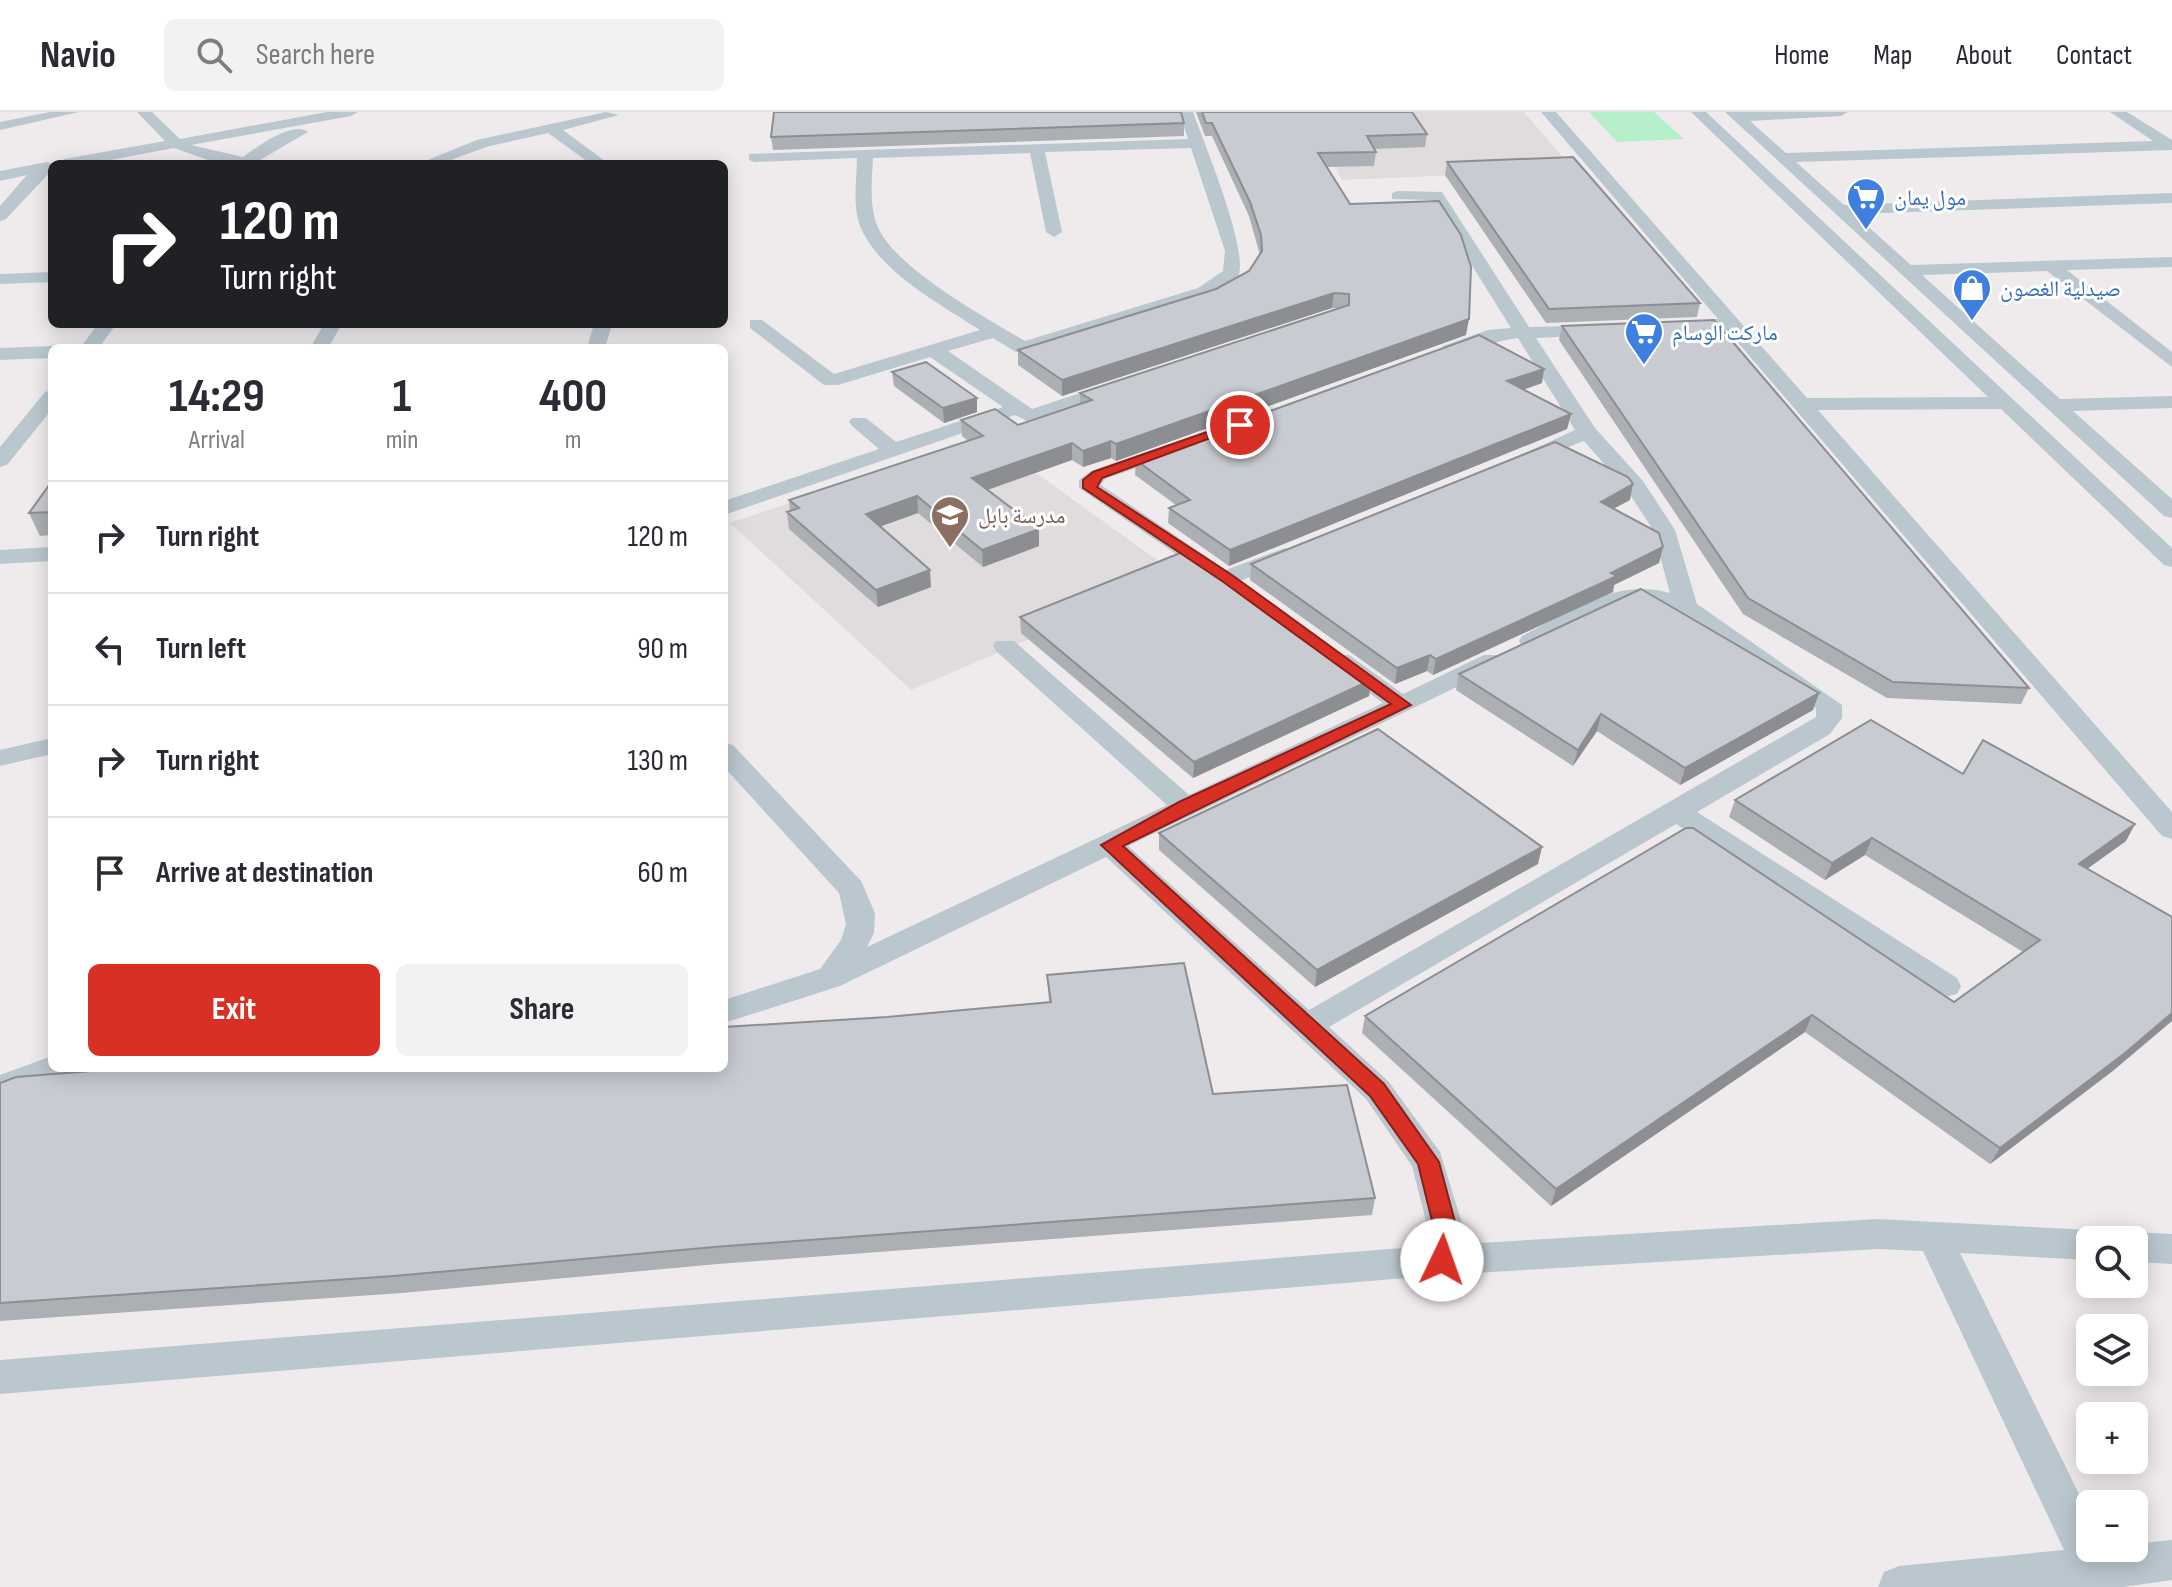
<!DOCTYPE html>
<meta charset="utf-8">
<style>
body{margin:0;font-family:"Sofia Sans Condensed","Noto Naskh Arabic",sans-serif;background:#f2f2f3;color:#2b2b33;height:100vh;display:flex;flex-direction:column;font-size:30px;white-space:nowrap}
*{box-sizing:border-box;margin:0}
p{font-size:26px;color:#7c7c81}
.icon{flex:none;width:44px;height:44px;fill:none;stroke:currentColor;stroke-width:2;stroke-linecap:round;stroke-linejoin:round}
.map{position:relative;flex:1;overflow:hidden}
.details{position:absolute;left:48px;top:232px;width:680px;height:728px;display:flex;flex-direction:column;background:#fff;border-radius:12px;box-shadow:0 4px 20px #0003}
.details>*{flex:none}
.guide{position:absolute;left:48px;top:48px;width:680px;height:168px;border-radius:12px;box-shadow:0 4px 20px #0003;background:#202124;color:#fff;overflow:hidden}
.tools{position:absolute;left:2076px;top:1114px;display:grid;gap:16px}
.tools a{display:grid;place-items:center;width:72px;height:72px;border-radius:12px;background:#fff;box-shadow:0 4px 20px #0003;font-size:40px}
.pin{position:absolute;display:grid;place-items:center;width:68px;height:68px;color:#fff;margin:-34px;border:4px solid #fff;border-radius:50%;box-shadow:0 2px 8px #0007}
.me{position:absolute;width:88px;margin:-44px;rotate:3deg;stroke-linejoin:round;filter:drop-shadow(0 0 6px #0008)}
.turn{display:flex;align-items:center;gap:28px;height:168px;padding:0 40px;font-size:36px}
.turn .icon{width:104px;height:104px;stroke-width:2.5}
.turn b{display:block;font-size:56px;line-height:68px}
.eta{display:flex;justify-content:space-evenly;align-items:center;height:136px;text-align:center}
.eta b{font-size:48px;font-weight:700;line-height:56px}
.cta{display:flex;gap:16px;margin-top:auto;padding:16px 40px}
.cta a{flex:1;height:92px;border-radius:12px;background:#d93025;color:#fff;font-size:32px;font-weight:700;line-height:92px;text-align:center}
.cta a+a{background:#f2f2f3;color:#2b2b33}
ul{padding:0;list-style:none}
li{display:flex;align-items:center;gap:24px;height:112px;padding:0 40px;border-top:2px solid #e1e1e2}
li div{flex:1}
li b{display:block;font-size:30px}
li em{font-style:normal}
header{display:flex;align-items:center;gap:48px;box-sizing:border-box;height:112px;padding:0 40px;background:#fff;border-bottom:2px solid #e1e1e2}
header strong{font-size:38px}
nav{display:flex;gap:44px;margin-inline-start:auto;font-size:28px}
.search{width:560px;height:72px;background:#f2f2f3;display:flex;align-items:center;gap:20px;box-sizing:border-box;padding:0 28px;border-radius:12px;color:#7c7c81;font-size:30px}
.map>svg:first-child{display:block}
.education{fill:#e0dcde}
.green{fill:#b6f0cb}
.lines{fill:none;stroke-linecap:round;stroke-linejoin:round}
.street{fill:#bbc7cf;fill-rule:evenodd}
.wall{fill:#acafb4}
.shaded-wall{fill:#8c8e92}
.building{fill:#c8cbd1;stroke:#8c8e92;stroke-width:2}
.route{fill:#d93025;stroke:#8d1f18;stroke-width:2}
.labels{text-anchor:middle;stroke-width:6;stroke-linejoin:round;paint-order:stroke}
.far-shop-label{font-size:22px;fill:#366cbe;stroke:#fff;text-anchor:start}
.far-education-label{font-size:22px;fill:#785e54;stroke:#fff;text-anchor:start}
</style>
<header>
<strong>Navio</strong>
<div class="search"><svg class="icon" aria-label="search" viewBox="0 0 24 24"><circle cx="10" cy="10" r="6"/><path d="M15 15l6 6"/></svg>Search here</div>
<nav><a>Home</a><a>Map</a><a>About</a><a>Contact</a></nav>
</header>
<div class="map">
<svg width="2172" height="1475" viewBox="0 0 2172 1475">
<rect width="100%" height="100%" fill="#efebec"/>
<g class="education">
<polygon points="1306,0 1524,0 1574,58 1342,68"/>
<polygon points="986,325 1178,463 911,578 730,411"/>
</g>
<polygon class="green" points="1589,0 1654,0 1684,27 1617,30"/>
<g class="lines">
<g class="street">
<polygon points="50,0 79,0 0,18 0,10"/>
<path d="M137,0H152L180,27L327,0H358L351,4L191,33L243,45C257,35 293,8 308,20L253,52L211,49L174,36L89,52H56L64,47L165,29Z"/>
<polygon points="606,0 619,3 563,18 609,52 591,52 548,21 486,35 440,52 418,52 477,28"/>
<path d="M1179,0H1193C1203,29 1250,139 1238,165L1210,184L1030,240H1016L993,226L948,239L1032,297L1116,269L1126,275L1123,279L1029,310L1015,303L724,403V389L879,337L852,314L849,310L852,306H866L896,330L1003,295L930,245L838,273H824L750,216V208H762L834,262L980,218C940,192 879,160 860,114C852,93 857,68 857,46L754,50L749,48V42L1188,27ZM1191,36L1225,139L1223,159L1198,176L1025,229C986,206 893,155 877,113C869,92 872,67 873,46L1030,41L1046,120L1054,125L1062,120L1045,40Z"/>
<polygon points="1541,0 1556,0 1807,286 1988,285 1691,0 1706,0 2172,436 2172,455 2164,453 2001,297 1818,298 2172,700 2172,727 2162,724 1727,218 1677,218 1677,210 1718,207"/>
<polygon points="1725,0 1848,0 1841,4 1750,9 1786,41 2153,29 2110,0 2127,0 2172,28 2172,38 1796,50 1844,93 2172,81 2172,91 1854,102 1911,153 2172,145 2172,155 2067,158 2172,240 2172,255 2047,159 1922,163 2060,287 2172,284 2172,296 2073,299 2172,387 2172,406 2164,404"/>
<polygon points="47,50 53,52 52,58 6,107 0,109 0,94 27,63 0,69 0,59"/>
<path d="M1398,79L1442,80L1529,215L1604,213L1606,217L1597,223L1536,226L1595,316L1643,369L1675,418L1697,492L1842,593V606L1830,622L1697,700L1957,866L1961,874L1957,882L1946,885L1935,882L1676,712L1329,915L1388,969L1440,1040L1465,1121L1463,1132L1877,1107L2090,1118L2102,1122L2105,1128H2090V1148L1960,1141L2090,1404V1436H2134V1432L2172,1428V1468L2124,1475H1878L1884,1460L1899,1454L2064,1438L1923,1139L1877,1137L1442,1163L0,1282V1248L1427,1134L1429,1121L1412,1054L1366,987L1106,745L840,874L724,911V888L820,857L841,828L846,812L839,781L724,655V631L733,633L861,769L875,801L874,821L867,835L1167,693L996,539L993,534L996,529H1014L1189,683L1383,591L1331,553L1328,548L1331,543H1349L1403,582L1484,543H1502L1505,548L1502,553L1128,734L1309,898L1816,605V596L1678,500C1666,495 1654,489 1641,489C1602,490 1555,542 1522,534L1519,529L1522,524C1569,500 1616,465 1670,481L1653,418L1627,378L1584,329L1524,352L1514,346L1575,318L1518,226C1496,228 1458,245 1443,242V234L1488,218L1511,216L1431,88L1392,87V81Z"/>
<polygon points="52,160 52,170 0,172 0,162"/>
<polygon points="98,212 116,212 99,236 80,236"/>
<polygon points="324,212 342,212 328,236 310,236"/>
<polygon points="594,212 612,212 605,236 587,236"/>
<polygon points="52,234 59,236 52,236 52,246 0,248 0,236"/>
<polygon points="52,278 52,297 7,353 0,355 0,335 45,280"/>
<polygon points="1169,332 1179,338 1176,342 1105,367 1101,373 1226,458 1285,436 1293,438 1296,443 1293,448 1235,471 1219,471 1217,464 1207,463 1079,376 1079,368 1091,359"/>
<polygon points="52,435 52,449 0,452 0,438"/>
<polygon points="52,626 52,642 0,654 0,638"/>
<polygon points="52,944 52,956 69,956 64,965 0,989 0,963"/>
<polygon points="2134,1120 2172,1122 2172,1152 2134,1150 2134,1128 2120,1128"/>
</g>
</g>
<g class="wall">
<polygon points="1196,0 1412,0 1427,22 1425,35 1374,37 1376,40 1374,54 1327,55 1350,92 1466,223 1116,349 1111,346 1083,355 1072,348 987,378 1039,417 1039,434 983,455 918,401 880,414 931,475 878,495 789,417 787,400 790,399 789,388 968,329 962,324 961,308 1018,313 1080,292 1080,281 1340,196 1332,196 1062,284 1018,253 1018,238 1216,177 1249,159 1260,143 1249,104 1212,24 1205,24"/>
<polygon points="1184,11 1184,24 773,38 771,25"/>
<polygon points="1447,50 1700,191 1697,205 1546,211 1445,63"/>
<polygon points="1562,214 2029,576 2021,592 1887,586 1743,502 1559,228"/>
<polygon points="892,260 977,286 977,300 944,311 894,274"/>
<polygon points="1542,271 1523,278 1571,302 1567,317 1229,454 1168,411 1169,396 1176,393 1135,363 1136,348"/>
<polygon points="52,369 52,423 40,424 29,401"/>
<polygon points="1630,388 1614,396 1663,435 1659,451 1614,473 1613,480 1433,563 1427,559 1395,572 1250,468 1251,452"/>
<polygon points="1020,505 1371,568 1369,584 1193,666 1021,521"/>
<polygon points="1459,562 1819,581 1813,598 1680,673 1597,619 1573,654 1456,578"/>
<polygon points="1963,662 2126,729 2087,757 2114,958 1990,1052 1805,920 1551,1094 1362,921 1365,904 1954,890 2023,840 1865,743 1825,768 1729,705 1735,688"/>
<polygon points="1159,721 1538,752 1315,875 1159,738"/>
<polygon points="1047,863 1213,982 1375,1086 1372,1103 718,1152 402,1181 0,1209 0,971 887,905 1049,890"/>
</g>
<g class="shaded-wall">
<polygon points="1334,181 1332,196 1062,284 1062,268"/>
<polygon points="1469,207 1466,223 1116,349 1116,332"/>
<polygon points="1544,257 1542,271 1504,284 1507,269"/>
<polygon points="977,286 977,300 944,311 943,296"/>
<polygon points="1571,302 1567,317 1229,454 1230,438"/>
<polygon points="1111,329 1111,346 1083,355 1083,339"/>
<polygon points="1072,331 1072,348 973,383 972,366"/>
<polygon points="1633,372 1630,388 1598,405 1601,390"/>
<polygon points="917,384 918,401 868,419 866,402"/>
<polygon points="1039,417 1039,434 983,455 982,438"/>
<polygon points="1663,435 1659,451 1614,473 1613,480 1433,563 1436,547"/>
<polygon points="930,458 931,475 878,495 876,478"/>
<polygon points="1430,543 1427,559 1395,572 1397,556"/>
<polygon points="1371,568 1369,584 1193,666 1194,650"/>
<polygon points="1819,581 1813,598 1680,673 1685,656"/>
<polygon points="1601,602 1597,619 1573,654 1578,638"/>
<polygon points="2135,712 2126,729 2070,769 2079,752"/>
<polygon points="1872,726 1865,743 1825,768 1832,751"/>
<polygon points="1542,735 1538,752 1315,875 1317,858"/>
<polygon points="2172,901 2172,909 2114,958 1990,1052 2000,1036"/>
<polygon points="1812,903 1805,920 1551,1094 1556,1077"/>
</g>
<g class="building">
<polygon points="774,0 1181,0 1184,11 771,25"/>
<polygon points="1202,0 1412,0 1427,22 1367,24 1376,40 1318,41 1350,92 1439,89 1461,123 1471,155 1469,207 1116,332 1111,329 1083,339 1072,331 972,366 1039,417 982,438 917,384 866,402 930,458 876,478 787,400 799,396 789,388 983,324 961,308 995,297 1018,313 1092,288 1080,281 1349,193 1349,182 1334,181 1062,268 1018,238 1216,177 1249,159 1262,139 1261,123 1250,90 1212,11 1206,11"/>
<polygon points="1573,45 1700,191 1549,197 1447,50"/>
<polygon points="1714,208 2029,576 1893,570 1748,486 1562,214"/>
<polygon points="1479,223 1544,257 1507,269 1571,302 1230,438 1169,396 1190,388 1136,348"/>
<polygon points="926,250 977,286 943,296 892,260"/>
<polygon points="1555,330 1628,365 1633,372 1601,390 1659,421 1663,435 1611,461 1617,464 1436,547 1430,543 1397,556 1251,452"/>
<polygon points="52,369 52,400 29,401"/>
<polygon points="1188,438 1371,568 1194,650 1020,505"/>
<polygon points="1641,477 1819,581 1685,656 1601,602 1578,638 1459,562"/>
<polygon points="1871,608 1963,662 1983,628 2135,712 2079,752 2172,805 2172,901 2125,941 2000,1036 1812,903 1556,1077 1365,904 1686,716 1693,716 1954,890 2040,828 1872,726 1832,751 1735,688"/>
<polygon points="1378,617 1542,735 1317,858 1159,721"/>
<polygon points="1184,851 1213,982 1347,973 1375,1086 714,1135 394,1164 0,1191 0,971 16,965 128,956 724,956 724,915 887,905 1051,890 1047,863"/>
</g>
<polygon class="route" points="1235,310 1246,313 1102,366 1097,375 1232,463 1411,593 1123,734 1384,972 1439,1050 1458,1121 1450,1155 1442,1157 1434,1155 1431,1148 1435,1121 1418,1052 1370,984 1101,733 1179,690 1391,592 1222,469 1083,376 1083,368 1093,360"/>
<defs>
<g id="supermarket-pin" transform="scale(2)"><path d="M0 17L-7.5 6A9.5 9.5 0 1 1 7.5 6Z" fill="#3f7fe0" stroke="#fff"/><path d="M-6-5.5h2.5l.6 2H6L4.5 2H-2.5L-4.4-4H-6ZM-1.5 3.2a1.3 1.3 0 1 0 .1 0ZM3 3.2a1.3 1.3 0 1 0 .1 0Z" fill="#fff"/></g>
<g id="shop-pin" transform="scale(2)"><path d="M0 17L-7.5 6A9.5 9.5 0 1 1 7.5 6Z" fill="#3f7fe0" stroke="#fff"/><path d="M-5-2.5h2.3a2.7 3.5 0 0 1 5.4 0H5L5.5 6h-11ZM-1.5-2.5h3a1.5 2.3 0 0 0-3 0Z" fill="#fff"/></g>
<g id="school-pin" transform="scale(2)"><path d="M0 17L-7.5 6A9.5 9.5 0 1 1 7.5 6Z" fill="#8d6e63" stroke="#fff"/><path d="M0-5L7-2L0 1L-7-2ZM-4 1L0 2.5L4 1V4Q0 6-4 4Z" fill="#fff"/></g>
</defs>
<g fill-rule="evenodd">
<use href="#supermarket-pin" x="1866" y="85"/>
<use href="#shop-pin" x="1972" y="176"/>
<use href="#supermarket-pin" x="1644" y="220"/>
<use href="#school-pin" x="950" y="403"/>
</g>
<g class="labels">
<g class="far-shop-label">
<text x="1894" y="93">مول يمان</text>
<text x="2000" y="184">صيدلية الغصون</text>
<text x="1672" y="228">ماركت الوسام</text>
</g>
<g class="far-education-label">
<text x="978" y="411">مدرسة بابل</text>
</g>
</g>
</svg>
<div class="tools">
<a><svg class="icon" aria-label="search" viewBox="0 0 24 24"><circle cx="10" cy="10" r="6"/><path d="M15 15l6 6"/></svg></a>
<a><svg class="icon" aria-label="layers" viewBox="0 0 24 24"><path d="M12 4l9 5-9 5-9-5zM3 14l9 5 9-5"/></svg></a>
<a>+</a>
<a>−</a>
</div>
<div class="pin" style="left:1240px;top:313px;background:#d93025"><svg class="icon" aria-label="arrive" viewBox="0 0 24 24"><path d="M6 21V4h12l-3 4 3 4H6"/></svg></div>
<svg class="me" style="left:1442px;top:1148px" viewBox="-20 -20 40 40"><circle r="19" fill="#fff"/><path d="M0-13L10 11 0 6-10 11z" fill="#d93025"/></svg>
<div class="guide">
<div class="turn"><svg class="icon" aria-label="right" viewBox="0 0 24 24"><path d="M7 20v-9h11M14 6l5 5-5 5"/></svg><div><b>120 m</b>Turn right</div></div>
</div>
<section class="details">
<div class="eta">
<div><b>14:29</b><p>Arrival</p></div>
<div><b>1</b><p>min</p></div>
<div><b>400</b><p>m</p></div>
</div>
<ul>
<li><svg class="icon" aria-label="right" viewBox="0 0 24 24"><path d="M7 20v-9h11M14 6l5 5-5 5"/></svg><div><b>Turn right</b></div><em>120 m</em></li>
<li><svg class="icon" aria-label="left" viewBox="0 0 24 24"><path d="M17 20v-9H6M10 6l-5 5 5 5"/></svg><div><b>Turn left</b></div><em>90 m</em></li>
<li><svg class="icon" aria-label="right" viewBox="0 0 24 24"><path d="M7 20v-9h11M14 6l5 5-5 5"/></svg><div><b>Turn right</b></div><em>130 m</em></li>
<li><svg class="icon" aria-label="arrive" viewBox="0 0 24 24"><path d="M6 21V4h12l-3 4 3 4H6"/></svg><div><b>Arrive at destination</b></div><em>60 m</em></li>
</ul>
<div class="cta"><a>Exit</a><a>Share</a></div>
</section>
</div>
